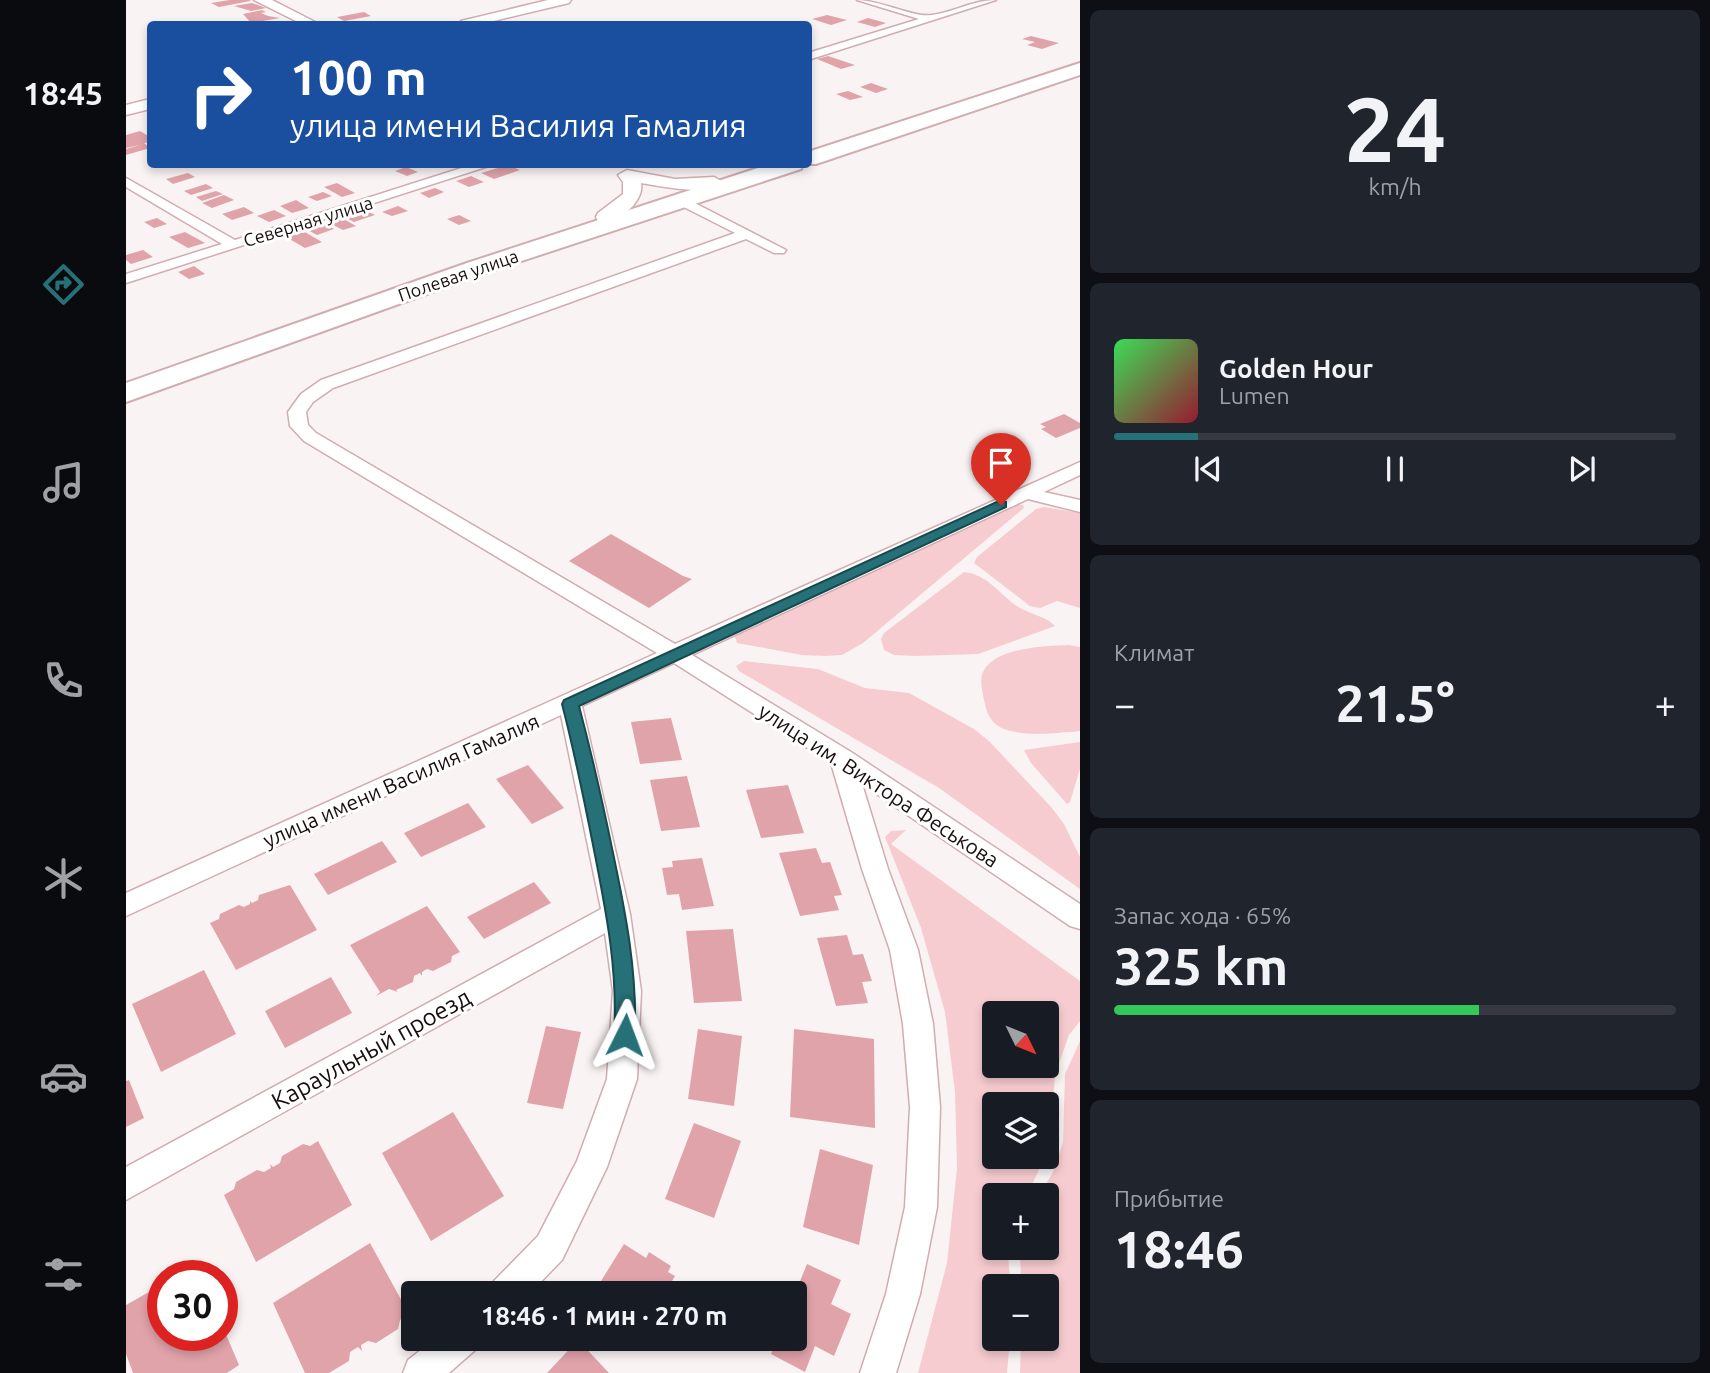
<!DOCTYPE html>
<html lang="ru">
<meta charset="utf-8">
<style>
body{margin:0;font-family:Ubuntu,sans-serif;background:#20242c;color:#f1f3f6;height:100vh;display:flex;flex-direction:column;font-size:26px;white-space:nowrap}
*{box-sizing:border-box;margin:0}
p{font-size:23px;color:#9ea1a6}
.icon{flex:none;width:38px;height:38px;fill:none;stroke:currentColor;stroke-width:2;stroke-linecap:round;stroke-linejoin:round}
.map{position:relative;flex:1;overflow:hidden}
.details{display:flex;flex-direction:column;gap:10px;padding:10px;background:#0d0f14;width:630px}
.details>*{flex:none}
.top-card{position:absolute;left:21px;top:21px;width:665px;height:147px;border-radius:7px;box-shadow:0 4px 10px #0003;background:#1a4fa0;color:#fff;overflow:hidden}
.needle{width:46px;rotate:133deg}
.tools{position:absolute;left:856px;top:1001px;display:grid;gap:14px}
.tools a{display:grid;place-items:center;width:77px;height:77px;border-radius:7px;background:#171b24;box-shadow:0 4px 10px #0003;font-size:35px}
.speed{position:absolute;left:21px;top:1260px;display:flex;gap:14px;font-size:35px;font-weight:700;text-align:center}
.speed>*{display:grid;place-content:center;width:91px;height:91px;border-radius:50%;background:#171b24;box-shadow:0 4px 10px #0003;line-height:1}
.speed .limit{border:10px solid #d22;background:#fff;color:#111}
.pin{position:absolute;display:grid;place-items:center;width:60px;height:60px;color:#fff;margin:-72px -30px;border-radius:50% 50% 50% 0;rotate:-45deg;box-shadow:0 0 7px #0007}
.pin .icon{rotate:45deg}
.me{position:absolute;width:77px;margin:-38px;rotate:3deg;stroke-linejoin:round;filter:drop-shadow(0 0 5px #0008)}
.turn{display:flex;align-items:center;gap:24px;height:147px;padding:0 28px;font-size:32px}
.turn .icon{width:91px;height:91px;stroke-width:2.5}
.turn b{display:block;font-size:49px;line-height:60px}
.big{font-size:52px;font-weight:700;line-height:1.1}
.details .widget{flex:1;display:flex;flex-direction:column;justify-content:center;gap:10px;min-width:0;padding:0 24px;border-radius:10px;background:#20242c}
.details .dial{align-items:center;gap:0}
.dial b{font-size:91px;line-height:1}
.song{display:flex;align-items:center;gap:21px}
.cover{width:84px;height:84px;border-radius:10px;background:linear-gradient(135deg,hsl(130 70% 55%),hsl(350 70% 35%))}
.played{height:7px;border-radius:4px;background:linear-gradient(90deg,#267077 15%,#363941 15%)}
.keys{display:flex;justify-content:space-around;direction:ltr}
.heat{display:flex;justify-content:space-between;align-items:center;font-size:38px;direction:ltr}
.charge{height:10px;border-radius:5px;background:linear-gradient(90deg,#34c759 65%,#363941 0)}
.trip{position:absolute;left:275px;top:1281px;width:406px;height:70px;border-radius:7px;background:#171b24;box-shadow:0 4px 10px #0003;font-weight:700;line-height:70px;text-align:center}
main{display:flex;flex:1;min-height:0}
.dock{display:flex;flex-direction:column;width:126px;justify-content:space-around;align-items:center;background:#090b0e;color:#9ea1a6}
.dock .icon{width:49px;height:49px}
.dock .current{color:#267077}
.dock b{font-size:32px;color:#f1f3f6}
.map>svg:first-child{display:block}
.green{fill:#f7ccd0;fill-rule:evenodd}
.building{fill:#e1a3aa}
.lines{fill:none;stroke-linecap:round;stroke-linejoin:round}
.street-casing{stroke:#d0adb0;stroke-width:3}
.secondary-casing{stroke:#d0adb0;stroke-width:3}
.highway-casing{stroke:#d0adb0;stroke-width:4}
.street{fill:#fff;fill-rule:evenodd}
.secondary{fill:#fff;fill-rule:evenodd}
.highway{fill:#fff;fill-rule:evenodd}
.route{fill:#267077;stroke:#19494d;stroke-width:2}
.labels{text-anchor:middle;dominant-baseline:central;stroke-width:6;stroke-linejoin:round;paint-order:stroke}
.far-street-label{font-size:18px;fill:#190e0f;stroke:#fff}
.street-label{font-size:21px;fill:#190e0f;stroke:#fff}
.near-street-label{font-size:24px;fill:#190e0f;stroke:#fff}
</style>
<main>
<nav class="dock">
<b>18:45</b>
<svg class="icon current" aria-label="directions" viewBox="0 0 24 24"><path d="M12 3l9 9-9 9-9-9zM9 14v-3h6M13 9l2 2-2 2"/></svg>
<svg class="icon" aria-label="music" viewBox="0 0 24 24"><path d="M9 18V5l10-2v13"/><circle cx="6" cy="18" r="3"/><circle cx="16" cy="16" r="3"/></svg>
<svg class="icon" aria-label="phone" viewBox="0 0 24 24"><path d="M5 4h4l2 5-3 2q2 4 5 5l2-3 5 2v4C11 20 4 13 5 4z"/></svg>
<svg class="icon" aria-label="climate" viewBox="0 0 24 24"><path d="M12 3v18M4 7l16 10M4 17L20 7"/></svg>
<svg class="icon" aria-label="car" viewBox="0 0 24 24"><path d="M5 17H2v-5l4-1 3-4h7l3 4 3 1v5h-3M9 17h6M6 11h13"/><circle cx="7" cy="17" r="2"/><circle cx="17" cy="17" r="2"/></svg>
<svg class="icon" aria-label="filters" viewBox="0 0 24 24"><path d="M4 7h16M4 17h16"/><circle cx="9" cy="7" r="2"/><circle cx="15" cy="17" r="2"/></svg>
</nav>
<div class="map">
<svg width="954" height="1373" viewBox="0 0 954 1373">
<rect width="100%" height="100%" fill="#faf3f3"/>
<g class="green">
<path d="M888,504L897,505L898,508L737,643L716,655L699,656L676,655L611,643L609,637L612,631Z"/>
<path d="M918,507L954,513V608L931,601L914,608L904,606L848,563L851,557L910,509Z"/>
<path d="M838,572C864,575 874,596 894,608C906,615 920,616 929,626L852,654L789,656L768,655L758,650L755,639L758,633Z"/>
<path d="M943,645L954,647V731C932,733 899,737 878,729C867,725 861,715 859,704C857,694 853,682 857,672C869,647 920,646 943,645Z"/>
<path d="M618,661L692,669L739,688L783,693L848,729L864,742L926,808L938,824L954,857V889L813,788L613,671L610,666Z"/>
<path d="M954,742V769L944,802L941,804L905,763L898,750Z"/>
<path d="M780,830L765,844L954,981V1021L943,1035L929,1075L924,1140L921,1151L920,1104H868V1157H919L901,1195H868V1248H881L885,1286H868V1339H884L881,1373H792L821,1263L831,1168L829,1092L819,1012L795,928L759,837L765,831ZM920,1013V1066H868V1013Z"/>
<path d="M954,1041V1373H894L895,1339H920V1286H895L894,1248H920V1195H914L928,1170L937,1142L939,1074Z"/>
</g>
<g class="building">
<path d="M104,0H124V1L93,7L85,3Z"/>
<path d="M126,3L140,8L125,11L108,6Z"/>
<path d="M136,10L140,12L135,13L142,16L154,18L125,23L117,14Z"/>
<path d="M238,12L245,16L218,21L211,17Z"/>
<path d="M701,15L721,20L705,25L686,19Z"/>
<path d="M742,18L760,23L749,27L731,22Z"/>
<path d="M905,36L933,43L916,49L901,45L909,42L896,39Z"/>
<path d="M702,56L729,65L715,69L691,59Z"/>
<path d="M745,83L762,89L750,93L734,87Z"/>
<path d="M722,91L737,97L724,100L710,94Z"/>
<path d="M14,131L24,137V142L18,143L24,148L0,155V149L14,145L0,148V135Z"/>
<path d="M382,165L394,170L368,179L355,173Z"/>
<path d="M280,167L292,172L281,176L269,171Z"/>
<path d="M62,173L69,177L47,184L40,179Z"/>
<path d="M345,176L358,182L343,187L330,181Z"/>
<path d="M211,183L229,193L216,197L198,187Z"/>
<path d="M80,184L87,188L65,195L58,191Z"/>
<path d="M309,188L318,192L303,198L294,193Z"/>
<path d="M90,191L97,194L76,201L70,197Z"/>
<path d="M197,192L206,196L191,201L182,197Z"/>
<path d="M98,195L108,200L86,208L76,203Z"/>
<path d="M170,200L183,208L166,213L154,206Z"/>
<path d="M272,206L282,211L266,216L256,212Z"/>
<path d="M118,207L128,213L106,220L96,214Z"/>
<path d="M237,209L249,215L228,222L216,216Z"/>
<path d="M148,210L160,216L143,222L131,216Z"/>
<path d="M333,215L345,221L333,225L321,219Z"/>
<path d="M214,217L230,226L217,230L201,222Z"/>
<path d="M31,218L41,224L28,228L18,222Z"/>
<path d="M197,223L208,229L191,235L180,229Z"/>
<path d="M177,231L196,242L179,248L160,237Z"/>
<path d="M59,232L79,243L62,248L43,237Z"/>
<path d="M17,250L27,257L5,264L0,260V255Z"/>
<path d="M68,266L79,274L63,279L52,272Z"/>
<path d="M938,414L954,423V428L930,438L915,429L920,427L914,424Z"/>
<path d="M485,534L557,576L566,579L523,608L443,561Z"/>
<path d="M545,718L556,760L514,764L505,722Z"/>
<path d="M402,765L438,808L406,824L370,779Z"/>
<path d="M561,776L574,827L535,831L524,780Z"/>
<path d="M662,785L678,833L635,838L620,790Z"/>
<path d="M342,803L360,827L295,857L278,833Z"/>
<path d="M256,841L271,862L202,895L188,874Z"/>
<path d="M690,848L696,863L704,862L716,895L708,896L713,910L674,916L653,853Z"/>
<path d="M576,858L588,906L556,910L553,894L541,895L536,868L547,867L546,861Z"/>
<path d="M408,882L425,903L358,939L341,917Z"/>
<path d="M164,885L191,930L110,970L84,923L93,919L94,914L113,905L118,907L124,904V901L126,903L132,900L133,895Z"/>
<path d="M301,906L334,952L326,956L325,962L307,971L301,969L296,972V976L294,973L288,976L287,982L270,990L272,992L263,989L250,996L254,992L224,945Z"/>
<path d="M607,929L616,1001L568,1003L560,931Z"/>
<path d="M721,935L727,955L737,954L746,981L736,982L742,1003L710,1006L691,938Z"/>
<path d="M78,970L110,1034L35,1072L6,1004Z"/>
<path d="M205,977L226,1013L159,1048L139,1011Z"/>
<path d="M420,1026L455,1032L437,1109L401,1103Z"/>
<path d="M572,1029L616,1036L608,1106L562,1099Z"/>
<path d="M668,1029L748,1039L749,1128L664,1117Z"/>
<path d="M3,1080L18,1118L0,1127V1081Z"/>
<path d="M327,1112L378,1196L305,1241L256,1153Z"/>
<path d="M568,1123L615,1141L588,1218L539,1199Z"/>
<path d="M192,1141L226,1205L130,1262L98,1195L108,1189L110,1182L131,1170L138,1172L145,1168L144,1164L147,1167L154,1163L156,1156L177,1144L184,1146Z"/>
<path d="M694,1149L747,1165L733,1245L677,1227Z"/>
<path d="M244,1243L283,1314L274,1320L272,1329L250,1343L242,1341L235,1345L236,1351L232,1347L224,1352L223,1361L203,1373H179L147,1303Z"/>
<path d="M498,1244L520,1258L523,1252L545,1266L542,1272L549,1276L539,1293H494L475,1281Z"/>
<path d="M71,1264L76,1276H51Z"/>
<path d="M681,1264L715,1280L705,1304L725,1314L708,1356L689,1346L679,1372L645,1354L651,1339H668V1296Z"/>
<path d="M37,1284V1335H96V1325L113,1365L101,1373H7L0,1354V1305Z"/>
<path d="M452,1340L483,1373H421Z"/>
</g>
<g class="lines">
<defs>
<g id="street">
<path d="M731,0C754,0 788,18 806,15C828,12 847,0 870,0L682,60V53L793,19Z"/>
<path d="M348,164H369L0,283V274L96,244L0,187V178L109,240Z"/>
<path d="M557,197L660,250L658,253H648L620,239L207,388L187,402L180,412L182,425L190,433L549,644L954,462V475L918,492L954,500V512L902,499L566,655L725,752L954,904V929L944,926L736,784L762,869L792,950L807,1024L814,1107L811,1207L794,1294L770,1373H734L760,1294L779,1207L784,1107L777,1024L764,950L736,869L705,763L548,663L456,706L504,914L515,991L511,1079L481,1167L436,1260L404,1293H363L368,1281L412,1236L451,1161L481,1079L487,991L479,933L0,1200V1167L475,909L435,715L0,916V893L531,653L178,441L164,426L162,412L175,394L195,380L609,233L552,204L550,201Z"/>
<path d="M309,1339H354L348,1351L323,1373H277L282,1360Z"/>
</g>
<g id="secondary">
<path d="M128,0H146L193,24H176Z"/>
<path d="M422,0H445L443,3L355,24H333L335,21Z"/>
<path d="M24,99V109L0,115V105Z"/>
<path d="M501,170L549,179L588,177L597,182C584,197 533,186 515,183C519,202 490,226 472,221L470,217L472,213L497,194V182L492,175Z"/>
</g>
<g id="highway">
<path d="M954,63V75L690,164H678H682V152Z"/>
<path d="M644,164H677L675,169L359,273L0,402V383L341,263Z"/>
</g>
</defs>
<use href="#street" class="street-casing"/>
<use href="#secondary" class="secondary-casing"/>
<use href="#highway" class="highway-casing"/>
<use href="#street" class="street"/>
<use href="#secondary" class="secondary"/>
<use href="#highway" class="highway"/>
</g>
<path class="route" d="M875,500L880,502V507L453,706C466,755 477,804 487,853C500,915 511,971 509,1035L506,1041L499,1044L491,1041L488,1035C492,973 481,916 469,855C459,804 449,754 436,704L438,700Z"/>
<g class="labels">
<g class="far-street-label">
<text transform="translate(182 221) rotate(-17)">Северная улица</text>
<text transform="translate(332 275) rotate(-19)">Полевая улица</text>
</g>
<g class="street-label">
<text transform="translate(275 780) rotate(-24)">улица имени Василия Гамалия</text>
<text transform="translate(753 785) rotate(33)">улица им. Виктора Феськова</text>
</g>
<g class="near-street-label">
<text transform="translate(245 1049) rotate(-29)">Караульный проезд</text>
</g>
</g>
</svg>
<div class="tools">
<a><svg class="needle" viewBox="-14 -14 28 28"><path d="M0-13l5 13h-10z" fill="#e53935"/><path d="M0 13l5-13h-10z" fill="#9ea1a6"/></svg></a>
<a><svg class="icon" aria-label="layers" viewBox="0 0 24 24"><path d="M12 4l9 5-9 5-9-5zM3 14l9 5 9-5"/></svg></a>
<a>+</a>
<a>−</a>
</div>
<div class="speed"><div class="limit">30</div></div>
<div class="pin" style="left:875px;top:505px;background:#d93025"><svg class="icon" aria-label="arrive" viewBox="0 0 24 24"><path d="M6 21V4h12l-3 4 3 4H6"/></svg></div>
<svg class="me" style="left:499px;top:1035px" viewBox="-20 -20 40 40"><path d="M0-17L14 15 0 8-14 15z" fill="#267077" stroke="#fff" stroke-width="4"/></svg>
<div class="trip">18:46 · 1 мин · 270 m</div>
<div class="top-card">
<div class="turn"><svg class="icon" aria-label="right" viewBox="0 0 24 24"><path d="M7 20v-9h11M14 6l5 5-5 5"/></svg><div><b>100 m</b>улица имени Василия Гамалия</div></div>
</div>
</div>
<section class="details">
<div class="widget dial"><b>24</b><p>km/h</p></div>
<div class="widget">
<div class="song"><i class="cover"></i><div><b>Golden Hour</b><p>Lumen</p></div></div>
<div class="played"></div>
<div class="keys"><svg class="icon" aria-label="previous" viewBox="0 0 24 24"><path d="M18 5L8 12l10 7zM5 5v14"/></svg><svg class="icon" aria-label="pause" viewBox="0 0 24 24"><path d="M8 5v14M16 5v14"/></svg><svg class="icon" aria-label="next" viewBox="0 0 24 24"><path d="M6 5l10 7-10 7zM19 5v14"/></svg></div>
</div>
<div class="widget"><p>Климат</p>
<div class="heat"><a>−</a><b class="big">21.5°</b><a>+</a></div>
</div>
<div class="widget"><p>Запас хода · 65%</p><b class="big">325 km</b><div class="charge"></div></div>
<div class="widget"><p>Прибытие</p><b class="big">18:46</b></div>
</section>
</main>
